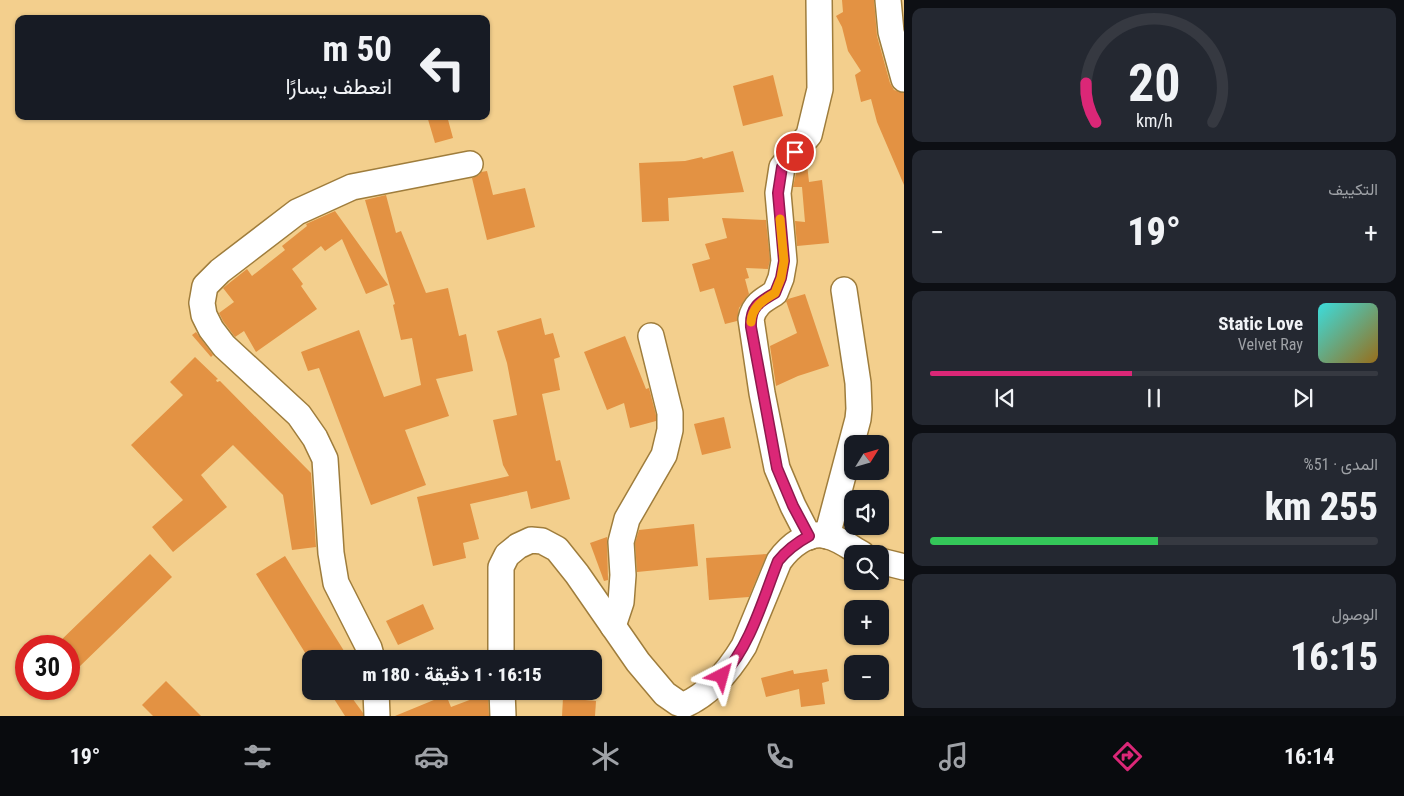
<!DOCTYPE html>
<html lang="ar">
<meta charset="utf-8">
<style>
body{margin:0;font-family:"Roboto Condensed",Vazirmatn,sans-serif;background:#242831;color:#f1f3f6;direction:rtl;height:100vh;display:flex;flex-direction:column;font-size:19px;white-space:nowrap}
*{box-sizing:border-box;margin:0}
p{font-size:16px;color:#9ea1a6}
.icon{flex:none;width:28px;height:28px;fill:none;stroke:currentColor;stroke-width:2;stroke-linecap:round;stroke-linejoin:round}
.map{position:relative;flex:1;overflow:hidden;direction:ltr}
.panel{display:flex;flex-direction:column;gap:8px;padding:8px;background:#0d0f14;width:500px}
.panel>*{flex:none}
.top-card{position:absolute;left:15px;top:15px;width:475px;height:105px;border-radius:10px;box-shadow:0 1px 4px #0004;direction:rtl;background:#171b24;color:#f1f3f6;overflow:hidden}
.needle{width:32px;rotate:53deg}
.buttons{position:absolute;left:844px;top:435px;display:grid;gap:10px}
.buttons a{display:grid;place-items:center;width:45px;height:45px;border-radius:10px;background:#171b24;box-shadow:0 1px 4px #0004;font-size:25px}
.speed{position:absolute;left:15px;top:635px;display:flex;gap:10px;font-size:25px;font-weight:700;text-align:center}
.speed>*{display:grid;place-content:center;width:65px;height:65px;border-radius:50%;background:#171b24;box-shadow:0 1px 4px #0004;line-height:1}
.speed .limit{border:8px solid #d22;background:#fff;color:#111}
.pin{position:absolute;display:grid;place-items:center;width:42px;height:42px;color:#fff;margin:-21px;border:2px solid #fff;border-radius:50%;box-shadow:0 1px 5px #0007}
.me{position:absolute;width:55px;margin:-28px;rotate:39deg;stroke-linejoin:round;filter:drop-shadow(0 0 4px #0008)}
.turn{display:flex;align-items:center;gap:18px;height:105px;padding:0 15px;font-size:22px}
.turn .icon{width:65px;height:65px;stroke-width:2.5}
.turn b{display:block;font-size:35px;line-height:42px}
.big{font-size:38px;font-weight:800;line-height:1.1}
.panel .widget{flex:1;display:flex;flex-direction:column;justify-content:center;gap:8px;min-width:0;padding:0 18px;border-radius:10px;background:#242831}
.panel .dial{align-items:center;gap:0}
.dial svg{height:130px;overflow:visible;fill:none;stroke:#363941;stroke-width:7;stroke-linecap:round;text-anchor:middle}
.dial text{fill:#f1f3f6;stroke:none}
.song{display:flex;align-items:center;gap:15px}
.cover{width:60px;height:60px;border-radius:8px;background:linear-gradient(135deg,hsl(180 70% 55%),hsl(40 70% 35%))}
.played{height:5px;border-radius:2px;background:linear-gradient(90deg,#db2777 45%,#363941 45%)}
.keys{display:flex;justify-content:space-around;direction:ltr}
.heat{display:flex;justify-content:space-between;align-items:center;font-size:28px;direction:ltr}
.charge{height:8px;border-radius:4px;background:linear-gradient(90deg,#34c759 51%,#363941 0)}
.trip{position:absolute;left:302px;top:650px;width:300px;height:50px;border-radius:10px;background:#171b24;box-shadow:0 1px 4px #0004;font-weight:800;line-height:50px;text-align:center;direction:rtl}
.menu{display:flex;height:80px;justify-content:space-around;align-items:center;background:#090b0e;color:#9ea1a6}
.menu .icon{width:35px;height:35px}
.menu .active{color:#db2777}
.menu b{font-size:22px;color:#f1f3f6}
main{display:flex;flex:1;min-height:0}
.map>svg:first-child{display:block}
.building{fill:#e39243}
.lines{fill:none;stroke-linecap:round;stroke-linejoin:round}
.minor-casing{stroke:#9f7d3c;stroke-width:28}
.minor{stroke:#fff;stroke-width:25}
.route-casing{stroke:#8e194d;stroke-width:12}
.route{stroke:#db2777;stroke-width:9}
.slow{stroke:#f59e0b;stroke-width:9}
</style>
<main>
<section class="panel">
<div class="widget dial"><svg viewBox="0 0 100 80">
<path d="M14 69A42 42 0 1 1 86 69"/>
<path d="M14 69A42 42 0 0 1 8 45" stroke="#db2777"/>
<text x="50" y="56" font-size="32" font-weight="700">20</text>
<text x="50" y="72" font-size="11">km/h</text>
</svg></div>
<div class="widget"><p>التكييف</p>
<div class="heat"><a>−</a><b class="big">19°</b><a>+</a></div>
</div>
<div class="widget">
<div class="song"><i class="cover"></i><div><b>Static Love</b><p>Velvet Ray</p></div></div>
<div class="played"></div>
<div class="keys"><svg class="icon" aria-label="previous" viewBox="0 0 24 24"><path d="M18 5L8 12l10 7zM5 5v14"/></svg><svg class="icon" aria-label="pause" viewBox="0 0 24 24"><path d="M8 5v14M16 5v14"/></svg><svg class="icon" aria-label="next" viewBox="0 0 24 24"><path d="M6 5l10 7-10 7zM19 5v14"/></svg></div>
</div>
<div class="widget"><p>المدى · 51%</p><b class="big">255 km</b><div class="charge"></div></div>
<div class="widget"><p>الوصول</p><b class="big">16:15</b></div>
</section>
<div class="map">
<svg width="904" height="716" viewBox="0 0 904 716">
<rect width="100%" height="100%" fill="#f3cf8d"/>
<g class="building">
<path d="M842,0H874L877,36L890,83L894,90L904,93V185L877,122L871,99L861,102L855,75L861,71L848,51L842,27L836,16L843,12Z"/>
<path d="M773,75L783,116L743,126L733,86Z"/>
<path d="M427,116H447L453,138L435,143Z"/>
<path d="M733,151L744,192L668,198L669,221L642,222L639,163L685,161L702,157L703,159Z"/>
<path d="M803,164H807L809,182L822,180L829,243L797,246L795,221L805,222L802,187H793L796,173Z"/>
<path d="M487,171L493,195L525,188L535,227L487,240L472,178L479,175L481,172Z"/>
<path d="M386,195L396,233L401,231L426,293L448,288L459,336L466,334L473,371L436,379L449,416L405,430L426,485L371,505L319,368L308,371L301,352L359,330L384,397L421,385L412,338L401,340L393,305L395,304L365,200Z"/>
<path d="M335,211L388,285L366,294L342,239L325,251L321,246L292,269L303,284L301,286L317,309L256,352L244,331L235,337L223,321L219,313L234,302L223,288L247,269L252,276L285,250L282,246L307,226L306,224Z"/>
<path d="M722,218L766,220L770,260L768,269L746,268L749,278L745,279L749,294L739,308L737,321L725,324L714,288L700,292L692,264L710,259L705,244L727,238Z"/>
<path d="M805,294L829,366L798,376L776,386L770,346L797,333L786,301L788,299Z"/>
<path d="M541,318L545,335L553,333L560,357L554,359L560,390L542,394L556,461L560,460L570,499L531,509L527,491L470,504L479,539L463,543L466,558L433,566L417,497L509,476L503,465L493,420L517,415L507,363L497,331Z"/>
<path d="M196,332L213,355L211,357L192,335Z"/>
<path d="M625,336L646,389L649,388L656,415V421L630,428L624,403L607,410L584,352Z"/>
<path d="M195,357L218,379L216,380L217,382L220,381L311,473L316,547L292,550L283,495L233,445L201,475L227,507L173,552L152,527L183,500L131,445L183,395L170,382Z"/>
<path d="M724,417L731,448L702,455L694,424Z"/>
<path d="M694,524L698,566L637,572L635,543L639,530Z"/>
<path d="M607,537L608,580L604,581L590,543Z"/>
<path d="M150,554L172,577L78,668L69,659V646H55Z"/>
<path d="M767,554L749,597L709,600L706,558Z"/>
<path d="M285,556L349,659H309L256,574Z"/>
<path d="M423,604L434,629L398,645L386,621Z"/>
<path d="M827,669L829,681L822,683L825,704L801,707L799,689L766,697L761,678L793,670L794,674Z"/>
<path d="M166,681L201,716H153L142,705Z"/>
<path d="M329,691H347L363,713V716H345Z"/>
<path d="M488,693L489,716H395L446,695L451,707Z"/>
<path d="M563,698L596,701L595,716H562Z"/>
</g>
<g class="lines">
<defs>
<g id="minor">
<path d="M888,0L891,32L904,79"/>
<path d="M827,536L858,419L859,409L858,383L844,290"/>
<path d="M809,537L793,506L777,468L762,393L751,319C754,305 763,300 775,293L781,278L784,261L778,193L782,167L809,135L820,89L819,0"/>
<path d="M880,561L904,567"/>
<path d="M613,626L621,602L623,575L621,542L627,519L664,455L670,430V413L651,336"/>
<path d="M372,659L369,648L336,583L331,553L325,459L315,438L299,415L224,346L211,329L204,315L202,303L205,286L220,271L297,212L352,187L470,164"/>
<path d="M501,659V567L507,555L518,546L531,540L542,541L557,549L577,574L638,662L665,694L678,703L684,705C710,694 730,669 744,646L779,561C789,547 808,530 828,536C840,539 851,548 862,554"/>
<path d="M376,691L377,716"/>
<path d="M502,691L503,716"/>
</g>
</defs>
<use href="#minor" class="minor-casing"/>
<use href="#minor" class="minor"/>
</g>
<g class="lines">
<defs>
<path id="route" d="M722,676C750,647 763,599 778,561C787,550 796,543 809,536L793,506L777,468L751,327C750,307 759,302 775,293L781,278L784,261L778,193L782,167L795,152"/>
</defs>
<use href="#route" class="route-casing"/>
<use href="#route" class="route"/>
<path class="slow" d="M751,322C752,307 763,300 775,293L781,278L784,261L780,219"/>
</g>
</svg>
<div class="buttons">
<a><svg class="needle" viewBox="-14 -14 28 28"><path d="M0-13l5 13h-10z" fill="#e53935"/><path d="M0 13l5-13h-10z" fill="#9ea1a6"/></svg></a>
<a><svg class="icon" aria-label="sound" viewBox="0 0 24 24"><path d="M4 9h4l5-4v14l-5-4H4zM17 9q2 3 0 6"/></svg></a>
<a><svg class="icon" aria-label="search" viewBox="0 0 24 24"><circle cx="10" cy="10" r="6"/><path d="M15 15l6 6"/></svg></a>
<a>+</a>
<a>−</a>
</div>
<div class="speed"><div class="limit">30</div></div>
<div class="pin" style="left:795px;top:152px;background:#d93025"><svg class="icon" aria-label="arrive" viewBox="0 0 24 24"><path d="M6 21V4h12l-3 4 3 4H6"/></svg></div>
<svg class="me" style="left:722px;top:676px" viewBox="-20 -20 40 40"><path d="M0-17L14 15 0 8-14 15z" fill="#db2777" stroke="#fff" stroke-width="4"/></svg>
<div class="trip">16:15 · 1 دقيقة · 180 m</div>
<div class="top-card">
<div class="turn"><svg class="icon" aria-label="left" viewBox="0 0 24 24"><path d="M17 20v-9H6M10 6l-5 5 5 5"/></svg><div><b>50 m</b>انعطف يسارًا</div></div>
</div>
</div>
</main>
<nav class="menu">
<b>16:14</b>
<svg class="icon active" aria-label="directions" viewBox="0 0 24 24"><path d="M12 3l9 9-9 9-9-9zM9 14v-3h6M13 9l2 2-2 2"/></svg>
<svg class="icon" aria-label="music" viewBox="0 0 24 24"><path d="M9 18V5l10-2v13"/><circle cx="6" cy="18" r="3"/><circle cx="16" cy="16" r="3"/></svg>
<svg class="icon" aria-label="phone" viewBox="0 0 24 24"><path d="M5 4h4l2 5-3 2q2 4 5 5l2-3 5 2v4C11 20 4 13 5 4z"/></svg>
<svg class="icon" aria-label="climate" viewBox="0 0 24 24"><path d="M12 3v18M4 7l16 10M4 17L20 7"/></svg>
<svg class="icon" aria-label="car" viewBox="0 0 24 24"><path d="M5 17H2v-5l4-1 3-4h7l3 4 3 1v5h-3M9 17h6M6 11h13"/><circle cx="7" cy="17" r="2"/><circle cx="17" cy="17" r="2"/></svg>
<svg class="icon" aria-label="filters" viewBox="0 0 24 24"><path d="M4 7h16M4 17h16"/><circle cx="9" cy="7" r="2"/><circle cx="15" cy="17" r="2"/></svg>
<b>19°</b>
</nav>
